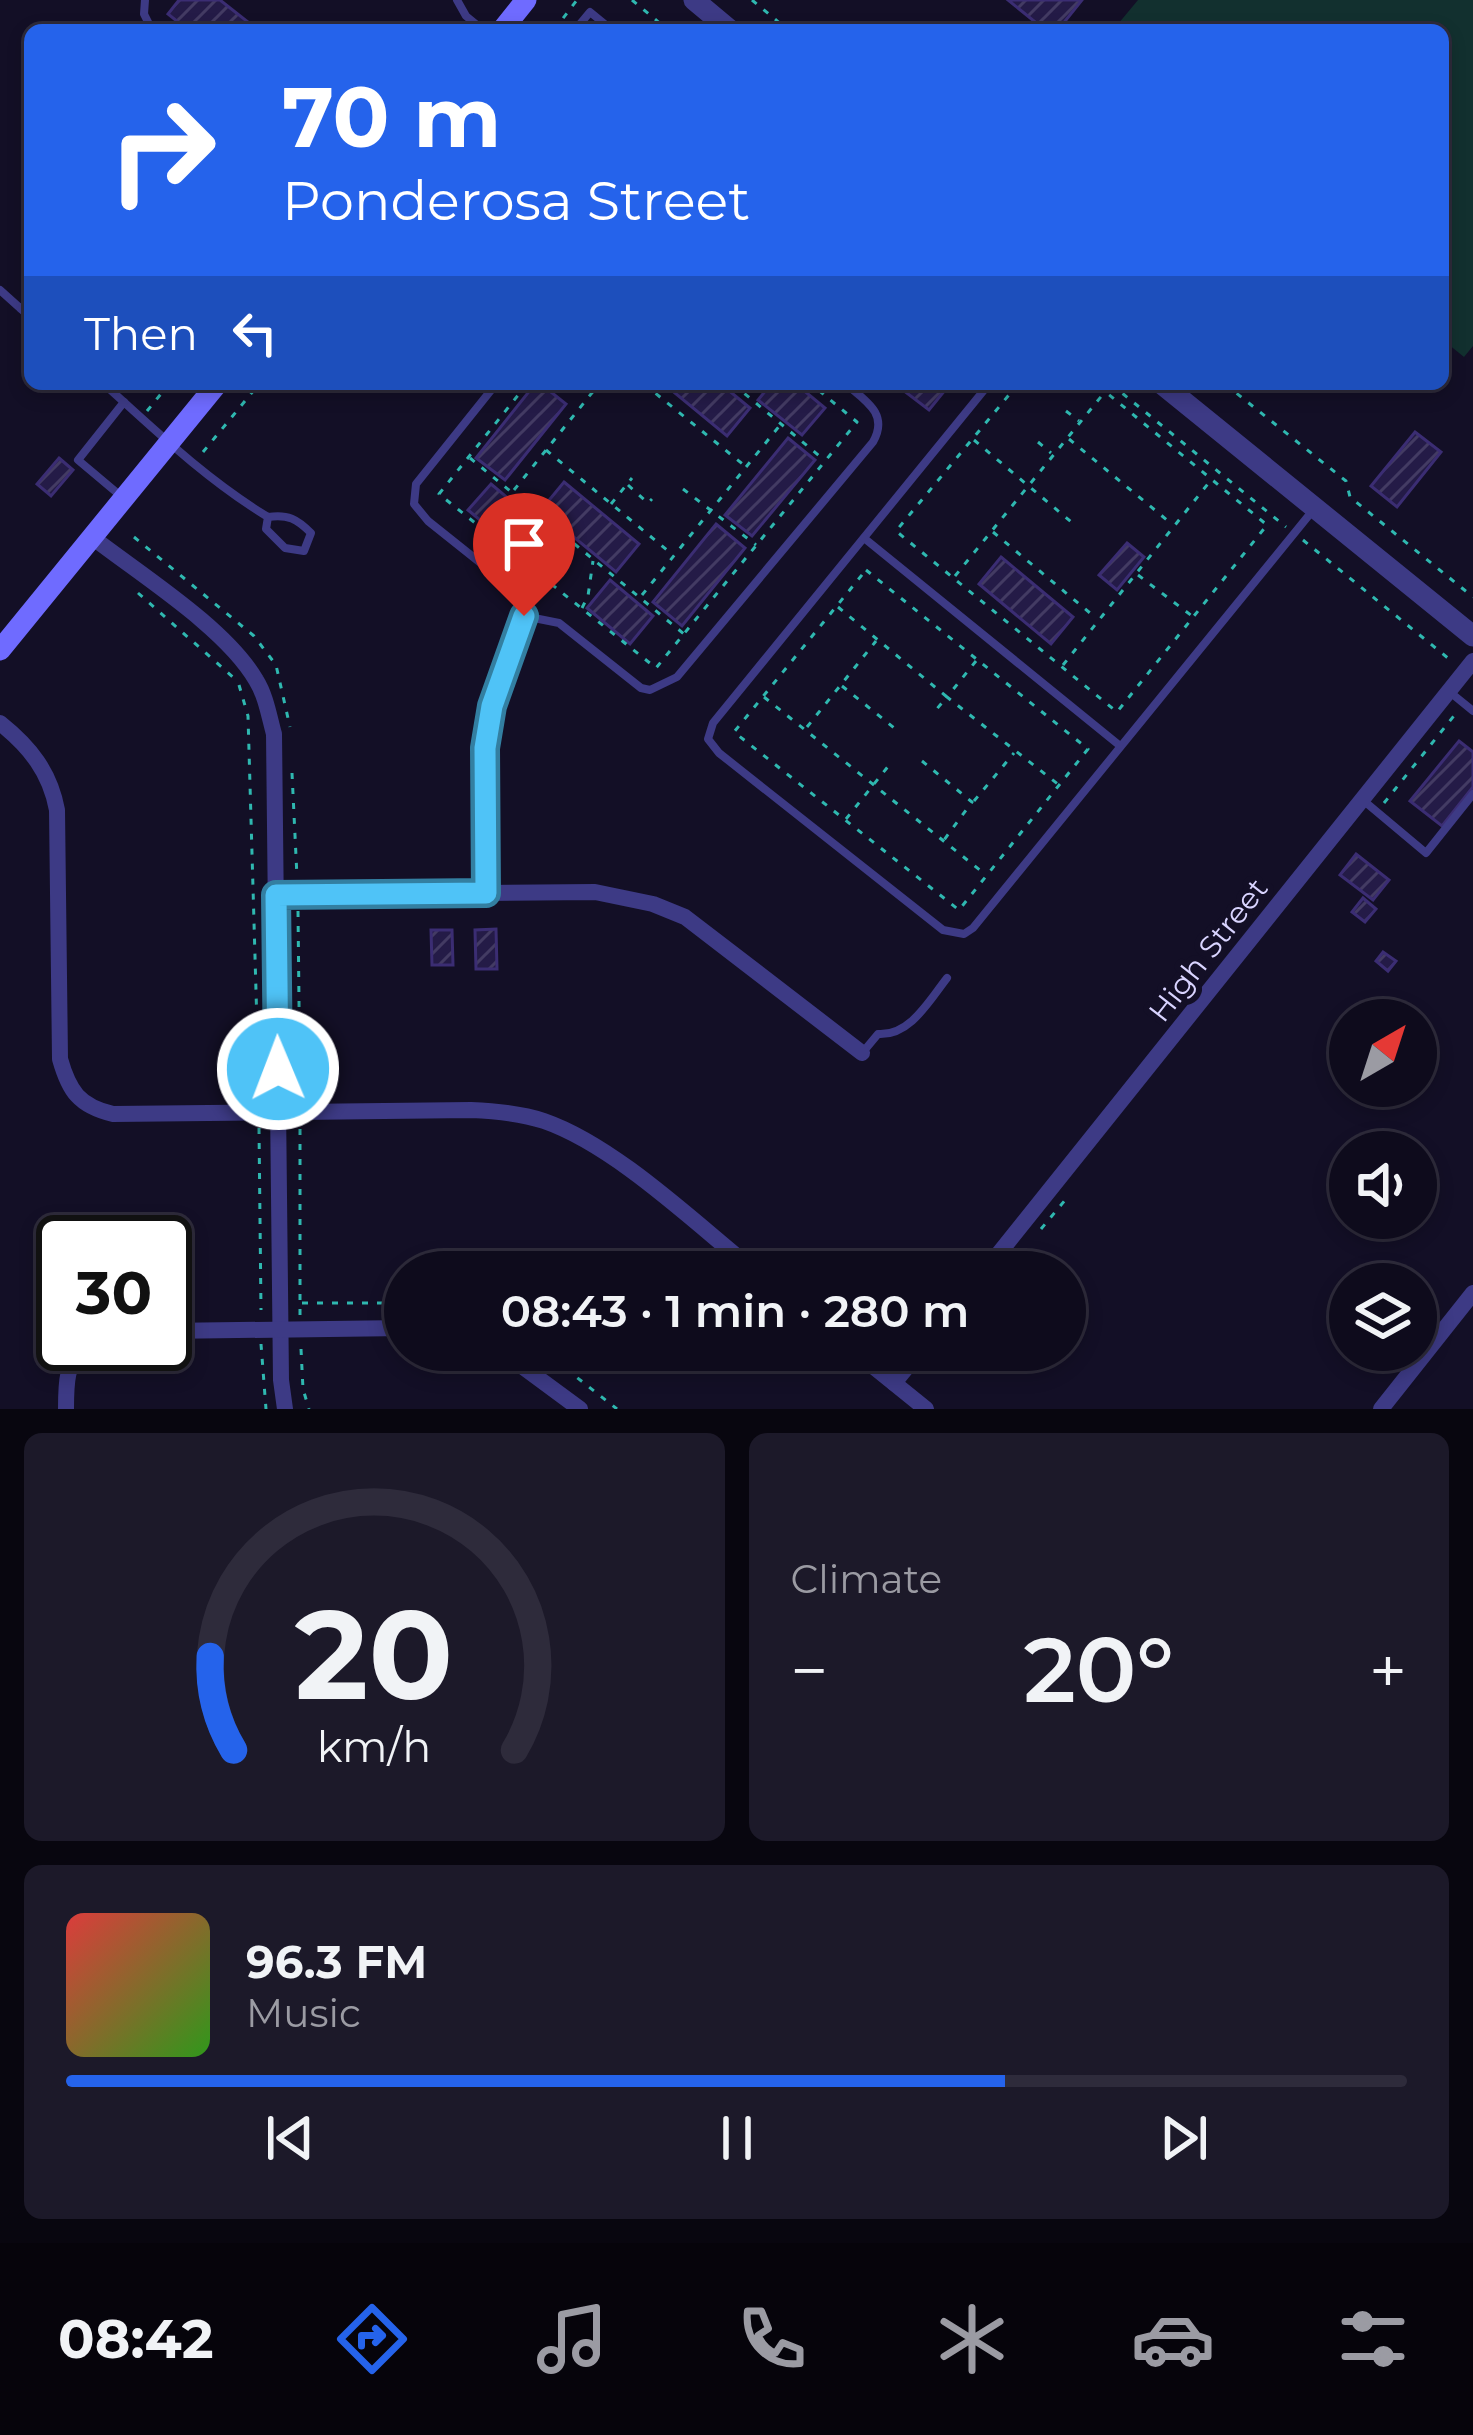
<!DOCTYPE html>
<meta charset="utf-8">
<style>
body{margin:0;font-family:Montserrat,sans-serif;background:#1c1929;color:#f1f3f6;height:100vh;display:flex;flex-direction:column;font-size:45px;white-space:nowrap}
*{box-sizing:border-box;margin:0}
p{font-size:39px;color:#9b9ba3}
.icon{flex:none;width:66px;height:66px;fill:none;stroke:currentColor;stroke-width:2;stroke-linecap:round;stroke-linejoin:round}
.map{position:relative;height:1409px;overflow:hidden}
.panel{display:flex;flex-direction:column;gap:24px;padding:24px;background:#08060f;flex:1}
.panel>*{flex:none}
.guide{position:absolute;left:24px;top:24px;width:1425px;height:366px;border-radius:18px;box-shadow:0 6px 18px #0003,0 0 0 3px #2e2b3b;background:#2563eb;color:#fff;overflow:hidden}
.needle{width:78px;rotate:39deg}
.buttons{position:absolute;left:1329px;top:999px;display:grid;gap:24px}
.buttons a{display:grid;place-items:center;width:108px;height:108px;border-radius:50%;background:#0e0b1c;box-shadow:0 6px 18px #0003,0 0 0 3px #2e2b3b;font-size:60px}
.speed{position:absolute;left:36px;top:1215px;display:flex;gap:24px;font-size:60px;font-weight:700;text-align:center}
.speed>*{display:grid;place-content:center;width:156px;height:156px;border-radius:50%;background:#0e0b1c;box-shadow:0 6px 18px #0003,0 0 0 3px #2e2b3b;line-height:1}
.speed .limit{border:6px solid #111;border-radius:18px;background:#fff;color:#111}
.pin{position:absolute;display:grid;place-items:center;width:102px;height:102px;color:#fff;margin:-123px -51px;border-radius:50% 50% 50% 0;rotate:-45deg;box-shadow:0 0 12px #0007}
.pin .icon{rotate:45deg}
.me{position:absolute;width:132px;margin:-66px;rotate:359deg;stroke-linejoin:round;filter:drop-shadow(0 0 9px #0008)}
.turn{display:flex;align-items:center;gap:42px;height:252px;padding:0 60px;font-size:54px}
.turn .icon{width:156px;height:156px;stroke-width:2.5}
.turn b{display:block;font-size:84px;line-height:102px}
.then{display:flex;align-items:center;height:114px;padding:0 60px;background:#0003;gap:24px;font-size:45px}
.big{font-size:90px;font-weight:600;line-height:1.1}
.panel .widget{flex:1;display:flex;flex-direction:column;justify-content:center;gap:18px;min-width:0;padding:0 42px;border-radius:18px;background:#1c1929}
.panel .dial{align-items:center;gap:0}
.dial svg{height:312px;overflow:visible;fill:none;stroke:#2e2b3b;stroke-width:7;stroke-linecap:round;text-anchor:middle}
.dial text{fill:#f1f3f6;stroke:none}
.song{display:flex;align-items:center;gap:36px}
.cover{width:144px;height:144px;border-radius:18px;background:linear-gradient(135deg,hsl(0 70% 55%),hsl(110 70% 35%))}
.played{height:12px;border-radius:6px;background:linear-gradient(90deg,#2563eb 70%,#2e2b3b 70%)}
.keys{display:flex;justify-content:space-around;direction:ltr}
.heat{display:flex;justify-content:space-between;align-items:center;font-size:66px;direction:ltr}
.panel .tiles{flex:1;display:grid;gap:24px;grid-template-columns:1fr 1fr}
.widget:last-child{grid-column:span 2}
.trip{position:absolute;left:384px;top:1251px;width:702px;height:120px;border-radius:60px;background:#0e0b1c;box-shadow:0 6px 18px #0003,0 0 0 3px #2e2b3b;font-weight:600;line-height:120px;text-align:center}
.dock{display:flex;height:192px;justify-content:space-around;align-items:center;background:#06040b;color:#9b9ba3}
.dock .icon{width:84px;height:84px}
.dock .current{color:#2563eb}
.dock b{font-size:54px;color:#f1f3f6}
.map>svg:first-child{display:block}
.green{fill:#12302f}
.building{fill:url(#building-hatch);stroke:#3b2d73;stroke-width:3}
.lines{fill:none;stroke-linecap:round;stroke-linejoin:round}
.path{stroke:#2fb8b0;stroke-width:3;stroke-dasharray:6 9;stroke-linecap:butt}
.service{stroke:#3d3a85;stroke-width:8}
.minor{stroke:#3d3a85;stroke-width:16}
.tertiary{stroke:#3d3a85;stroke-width:21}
.secondary{stroke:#6f6bff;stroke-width:21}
.route-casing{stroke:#337fa1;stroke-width:30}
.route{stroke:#4fc3f7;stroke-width:21}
.labels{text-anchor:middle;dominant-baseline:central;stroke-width:12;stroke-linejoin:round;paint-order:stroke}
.street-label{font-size:30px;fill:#d9d4ff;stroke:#130f26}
</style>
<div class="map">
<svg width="1473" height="1409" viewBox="0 0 1473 1409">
<defs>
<pattern id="building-hatch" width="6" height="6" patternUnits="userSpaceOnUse" patternTransform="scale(3)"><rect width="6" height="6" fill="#241b47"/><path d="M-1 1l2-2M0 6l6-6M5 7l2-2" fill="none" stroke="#433b63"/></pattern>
</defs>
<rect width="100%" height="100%" fill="#130f26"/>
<path class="green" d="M1138,0H1473V346L1464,357L1443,340V30H1113Z"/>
<g class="building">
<path d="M179,0H220L258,30H188L168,14Z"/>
<path d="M1008,0H1082L1058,30H1045Z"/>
<path d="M535,384H541L566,404L505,480L476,458Z"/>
<path d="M664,384H721L750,408L727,436Z"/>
<path d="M771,384H796L825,408L802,435L758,400Z"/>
<path d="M895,384H950L929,410Z"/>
<path d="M1415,432L1441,452L1397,507L1371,486Z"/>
<path d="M788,438L815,460L752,536L725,515Z"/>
<path d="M59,458L73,470L51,496L37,484Z"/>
<path d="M564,482L639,544L616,572L541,510Z"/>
<path d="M491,484L533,519L511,546L468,510Z"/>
<path d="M716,524L745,548L682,626L653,602Z"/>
<path d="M1127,543L1144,557L1117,590L1099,575Z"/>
<path d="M1001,557L1073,617L1051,644L979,584Z"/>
<path d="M610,580L653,616L630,644L587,608Z"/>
<path d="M1459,741L1473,752V787L1442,826L1410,801Z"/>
<path d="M1356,854L1389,880L1373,900L1340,875Z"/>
<path d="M1363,898L1376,909L1365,922L1352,912Z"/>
<path d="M496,929L497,969H476L475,930Z"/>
<path d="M431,930H452L453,965H432Z"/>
<path d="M1383,952L1396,961L1388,971L1376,961Z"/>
</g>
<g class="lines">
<g class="path">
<path d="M632,0L668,30"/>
<path d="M752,0L788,30"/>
<path d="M554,30L577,0"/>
<path d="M527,384L439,494L656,668L857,422L811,384"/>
<path d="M644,384L745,466"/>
<path d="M733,384L823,459"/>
<path d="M1018,384L896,531L1117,712L1267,525L1096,384"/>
<path d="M1111,384L1286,527"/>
<path d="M1225,384L1346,481L1350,497L1473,597"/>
<path d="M147,411L169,384"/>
<path d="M1066,411L1079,421"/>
<path d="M1069,439L1173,525"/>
<path d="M974,440L1076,526"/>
<path d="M1038,442L1051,453"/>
<path d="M546,450L673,555"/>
<path d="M203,452L259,384"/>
<path d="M470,458L684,634"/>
<path d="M628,485L648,503L652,499"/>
<path d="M683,489L756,545"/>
<path d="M514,490L599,384"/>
<path d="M611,504L632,478"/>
<path d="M993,532L1096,618"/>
<path d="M134,537L254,636L276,665L290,727"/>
<path d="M1303,540L1454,663"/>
<path d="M520,555L558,531"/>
<path d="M866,570L1088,749L959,910L734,732Z"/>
<path d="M1138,575L1192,616"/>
<path d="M955,576L1104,393"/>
<path d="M547,580L576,546"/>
<path d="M138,593L234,678"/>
<path d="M642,595L781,424"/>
<path d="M838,607L947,697L935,711"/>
<path d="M582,608L588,596L593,561"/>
<path d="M976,661L947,697L1059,785"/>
<path d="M1063,665L1211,480"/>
<path d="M239,685L248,716L259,1094"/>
<path d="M842,686L898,731"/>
<path d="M764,697L986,875"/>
<path d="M807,727L876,641"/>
<path d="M922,761L972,802L944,840"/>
<path d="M292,773L297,877"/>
<path d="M974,801L1014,753"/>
<path d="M1384,803L1457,712"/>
<path d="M846,819L890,764"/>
<path d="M298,911L300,1093"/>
<path d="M259,1128L261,1310"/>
<path d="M1041,1229L1066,1199"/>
<path d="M302,1303H405"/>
<path d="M300,1315V1127"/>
<path d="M261,1344L266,1409"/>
<path d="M301,1349L303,1389L309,1409"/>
<path d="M542,1350L617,1409"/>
</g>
<g class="service">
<path d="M145,0L144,14L152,30"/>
<path d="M457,0L466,16L483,30"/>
<path d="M575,30L590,12L612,30"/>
<path d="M0,290L30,317"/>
<path d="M21,309L30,298"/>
<path d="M104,384C157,432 207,480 268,517C288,514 297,519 311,533L304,551L285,548L266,529L268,517"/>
<path d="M496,384L416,484L414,504L428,521L507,584L524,616L559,623L641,688L650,690L677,677L873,442C889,414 866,401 846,384"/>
<path d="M989,384L713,723L708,739L719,753L943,930L964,934L973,928L1314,509"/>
<path d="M122,497L78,460L124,402"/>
<path d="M864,538L1119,745"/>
<path d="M1451,693L1473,711"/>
<path d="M1364,801L1426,853L1473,794"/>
<path d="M863,1052L878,1034C910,1036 929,1001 947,978"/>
</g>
<g class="minor">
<path d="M92,537C141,575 226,628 256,680C266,696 269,716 274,734L281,1380L285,1409"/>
<path d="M0,723C30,747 50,772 57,810L60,1059C69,1091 79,1106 113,1114L471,1110C496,1111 520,1113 544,1121C616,1146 696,1224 756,1272"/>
<path d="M486,894L485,748L492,706L524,616"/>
<path d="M276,895L595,892L653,904L685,917L862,1053"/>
<path d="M984,1272L1473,661"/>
<path d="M165,1331L405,1328"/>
<path d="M500,1350L580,1409"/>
<path d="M853,1350L926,1409"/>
<path d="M894,1383L921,1350"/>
<path d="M66,1409C66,1382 66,1364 85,1344"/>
<path d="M1381,1409L1473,1293"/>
</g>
<g class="tertiary">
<path d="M694,0L730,30"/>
<path d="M1162,384L1473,636"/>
</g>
<g class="secondary">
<path d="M502,30L526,0"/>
<path d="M0,650L217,384"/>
</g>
</g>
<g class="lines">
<defs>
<path id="route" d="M278,1069L276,895L486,893L485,748L492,706L524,616"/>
</defs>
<use href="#route" class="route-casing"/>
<use href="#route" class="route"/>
</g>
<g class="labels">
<g class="street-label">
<text transform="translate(1208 950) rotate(-52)">High Street</text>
</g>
</g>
</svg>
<div class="buttons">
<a><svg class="needle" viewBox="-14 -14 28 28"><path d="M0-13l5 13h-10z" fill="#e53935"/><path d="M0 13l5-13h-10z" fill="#9b9ba3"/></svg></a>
<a><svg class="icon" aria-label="sound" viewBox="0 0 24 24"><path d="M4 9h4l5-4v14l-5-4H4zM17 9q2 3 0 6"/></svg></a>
<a><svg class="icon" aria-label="layers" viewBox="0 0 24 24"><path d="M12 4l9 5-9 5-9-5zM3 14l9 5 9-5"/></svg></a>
</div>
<div class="speed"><div class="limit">30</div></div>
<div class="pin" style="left:524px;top:616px;background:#d93025"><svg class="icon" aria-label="arrive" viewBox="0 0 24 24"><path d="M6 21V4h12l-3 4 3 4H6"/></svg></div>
<svg class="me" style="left:278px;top:1069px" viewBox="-20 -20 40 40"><circle r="17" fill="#4fc3f7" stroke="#fff" stroke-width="3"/><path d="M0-11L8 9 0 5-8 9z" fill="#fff"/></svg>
<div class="trip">08:43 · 1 min · 280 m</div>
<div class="guide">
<div class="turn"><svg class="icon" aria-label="right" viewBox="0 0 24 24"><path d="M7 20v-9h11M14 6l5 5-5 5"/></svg><div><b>70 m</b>Ponderosa Street</div></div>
<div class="then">Then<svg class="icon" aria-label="left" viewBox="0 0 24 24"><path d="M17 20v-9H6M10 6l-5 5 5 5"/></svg></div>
</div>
</div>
<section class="panel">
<div class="tiles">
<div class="widget dial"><svg viewBox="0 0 100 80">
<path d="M14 69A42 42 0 1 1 86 69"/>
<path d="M14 69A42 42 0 0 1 8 45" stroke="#2563eb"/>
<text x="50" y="56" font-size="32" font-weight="700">20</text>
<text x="50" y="72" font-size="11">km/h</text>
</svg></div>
<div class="widget"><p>Climate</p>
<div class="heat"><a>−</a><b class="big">20°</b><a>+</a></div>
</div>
<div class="widget">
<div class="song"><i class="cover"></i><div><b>96.3 FM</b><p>Music</p></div></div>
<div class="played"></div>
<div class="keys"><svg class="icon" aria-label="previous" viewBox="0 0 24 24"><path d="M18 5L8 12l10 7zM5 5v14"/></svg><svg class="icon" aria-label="pause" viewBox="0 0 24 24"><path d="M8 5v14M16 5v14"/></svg><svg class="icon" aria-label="next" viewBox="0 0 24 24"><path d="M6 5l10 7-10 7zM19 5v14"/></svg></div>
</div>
</div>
</section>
<nav class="dock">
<b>08:42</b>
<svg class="icon current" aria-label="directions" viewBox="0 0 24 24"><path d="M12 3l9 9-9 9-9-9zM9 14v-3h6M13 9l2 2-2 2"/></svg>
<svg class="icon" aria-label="music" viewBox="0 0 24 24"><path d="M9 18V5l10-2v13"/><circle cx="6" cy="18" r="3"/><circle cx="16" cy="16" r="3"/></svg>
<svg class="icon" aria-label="phone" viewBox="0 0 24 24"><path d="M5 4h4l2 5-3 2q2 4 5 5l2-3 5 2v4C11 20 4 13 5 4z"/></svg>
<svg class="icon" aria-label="climate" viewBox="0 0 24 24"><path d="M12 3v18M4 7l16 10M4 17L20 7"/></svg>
<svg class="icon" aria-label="car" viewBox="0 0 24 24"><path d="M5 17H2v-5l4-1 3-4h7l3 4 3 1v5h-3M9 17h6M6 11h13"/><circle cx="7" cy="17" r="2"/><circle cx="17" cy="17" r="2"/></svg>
<svg class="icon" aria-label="filters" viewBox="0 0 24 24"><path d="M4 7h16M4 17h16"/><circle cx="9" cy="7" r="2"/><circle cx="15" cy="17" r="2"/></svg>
</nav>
